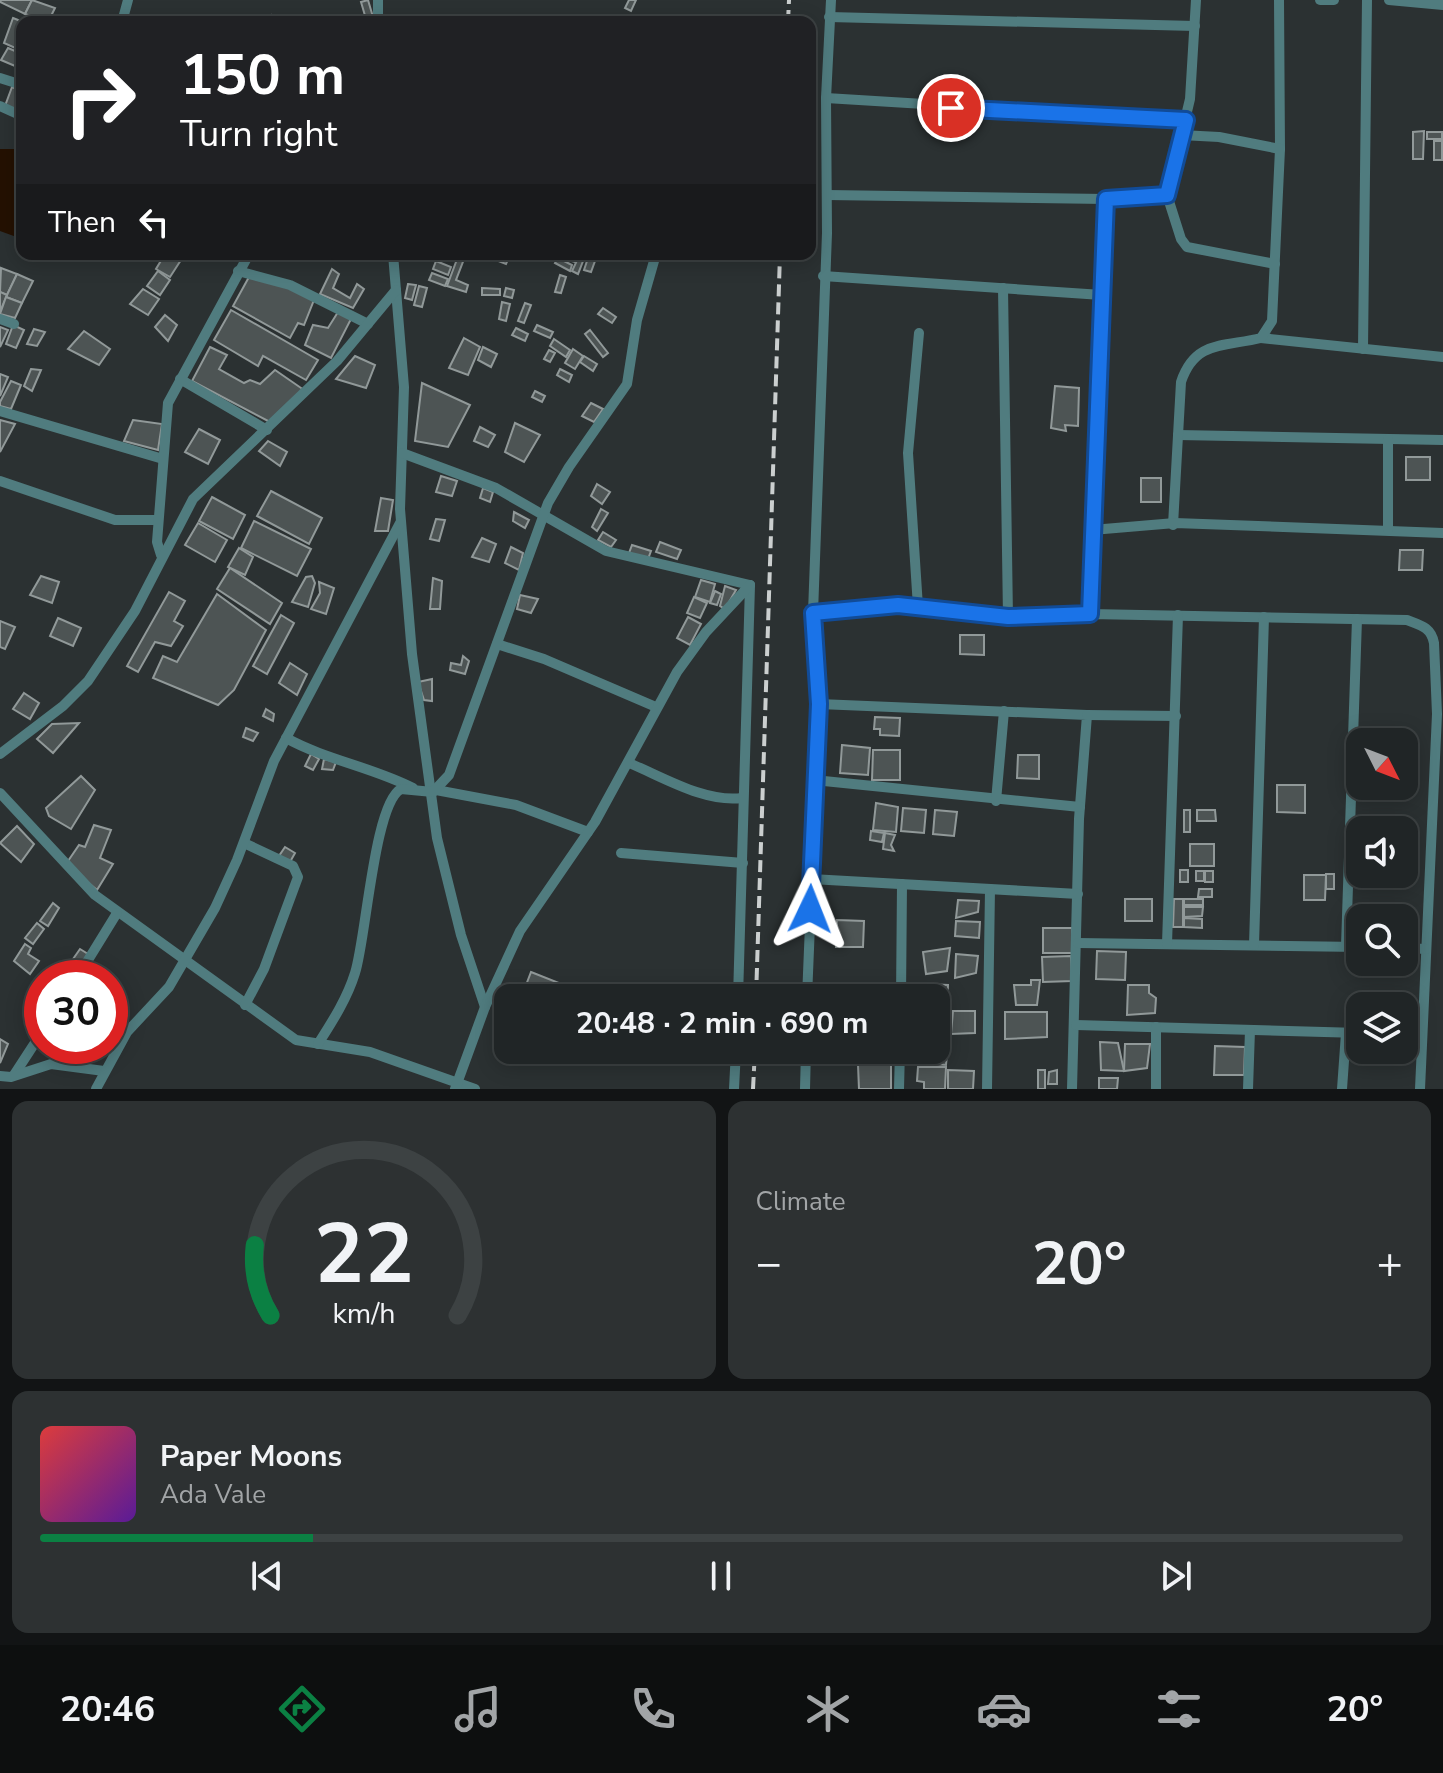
<!DOCTYPE html>
<meta charset="utf-8">
<style>
body{margin:0;font-family:"Nunito Sans",sans-serif;background:#2d3132;color:#f1f3f6;height:100vh;display:flex;flex-direction:column;font-size:30px;white-space:nowrap}
*{box-sizing:border-box;margin:0}
p{font-size:26px;color:#a2a5a7}
.icon{flex:none;width:44px;height:44px;fill:none;stroke:currentColor;stroke-width:2;stroke-linecap:round;stroke-linejoin:round}
.map{position:relative;height:1089px;overflow:hidden}
.panel{display:flex;flex-direction:column;gap:12px;padding:12px;background:#121415;flex:1}
.panel>*{flex:none}
.top-card{position:absolute;left:16px;top:16px;width:800px;height:244px;border-radius:16px;box-shadow:0 4px 20px #0003,0 0 0 2px #3d4243;background:#202124;color:#fff;overflow:hidden}
.needle{width:52px;rotate:132deg}
.tools{position:absolute;left:1346px;top:728px;display:grid;gap:16px}
.tools a{display:grid;place-items:center;width:72px;height:72px;border-radius:16px;background:#202526;box-shadow:0 4px 20px #0003,0 0 0 2px #3d4243;font-size:40px}
.speed{position:absolute;left:24px;top:960px;display:flex;gap:16px;font-size:40px;font-weight:700;text-align:center}
.speed>*{display:grid;place-content:center;width:104px;height:104px;border-radius:50%;background:#202526;box-shadow:0 4px 20px #0003,0 0 0 2px #3d4243;line-height:1}
.speed .limit{border:12px solid #d22;background:#fff;color:#111}
.pin{position:absolute;display:grid;place-items:center;width:68px;height:68px;color:#fff;margin:-34px;border:4px solid #fff;border-radius:50%;box-shadow:0 2px 8px #0007}
.me{position:absolute;width:88px;margin:-44px;rotate:2deg;stroke-linejoin:round;filter:drop-shadow(0 0 6px #0008)}
.turn{display:flex;align-items:center;gap:28px;height:168px;padding:0 32px;font-size:36px}
.turn .icon{width:104px;height:104px;stroke-width:2.5}
.turn b{display:block;font-size:56px;line-height:68px}
.then{display:flex;align-items:center;height:76px;padding:0 32px;background:#0003;gap:16px;font-size:30px}
.big{font-size:60px;font-weight:700;line-height:1.1}
.panel .card{flex:1;display:flex;flex-direction:column;justify-content:center;gap:12px;min-width:0;padding:0 28px;border-radius:16px;background:#2d3132}
.panel .dial{align-items:center;gap:0}
.dial svg{height:208px;overflow:visible;fill:none;stroke:#3d4243;stroke-width:7;stroke-linecap:round;text-anchor:middle}
.dial text{fill:#f1f3f6;stroke:none}
.song{display:flex;align-items:center;gap:24px}
.cover{width:96px;height:96px;border-radius:12px;background:linear-gradient(135deg,hsl(0 70% 55%),hsl(270 70% 35%))}
.played{height:8px;border-radius:4px;background:linear-gradient(90deg,#0b8043 20%,#3d4243 20%)}
.keys{display:flex;justify-content:space-around;direction:ltr}
.heat{display:flex;justify-content:space-between;align-items:center;font-size:44px;direction:ltr}
.panel .tiles{flex:1;display:grid;gap:12px;grid-template-columns:1fr 1fr}
.card:last-child{grid-column:span 2}
.trip{position:absolute;left:494px;top:984px;width:456px;height:80px;border-radius:16px;background:#202526;box-shadow:0 4px 20px #0003,0 0 0 2px #3d4243;font-weight:700;line-height:80px;text-align:center}
.tabs{display:flex;height:128px;justify-content:space-around;align-items:center;background:#0d0f0f;color:#a2a5a7}
.tabs .icon{width:56px;height:56px}
.tabs .selected{color:#0b8043}
.tabs b{font-size:36px;color:#f1f3f6}
.map>svg:first-child{display:block}
.water{fill:#241102}
.building{fill:#4d5454;stroke:#919999;stroke-width:2}
.lines{fill:none;stroke-linecap:round;stroke-linejoin:round}
.street{stroke:#507c7f;stroke-width:10}
.rail{stroke:#cbcfcf;stroke-width:4;stroke-dasharray:12 6;stroke-linecap:butt}
.route-casing{stroke:#114b97;stroke-width:20}
.route{stroke:#1a73e8;stroke-width:14}
</style>
<div class="map">
<svg width="1443" height="1089" viewBox="0 0 1443 1089">
<rect width="100%" height="100%" fill="#2b3132"/>
<path class="water" d="M0,149H22V239L0,231Z"/>
<g class="building">
<path d="M32,0L25,14L0,2L1,0Z"/>
<path d="M32,0L55,8L48,22L25,14Z"/>
<path d="M368,0L373,17L366,19L361,2Z"/>
<path d="M629,0H636L631,11L625,8Z"/>
<path d="M272,15L290,21V22H270Z"/>
<path d="M13,18L23,22L22,51L4,43Z"/>
<path d="M8,48L22,54V69L1,60Z"/>
<path d="M12,87L22,91L19,113L5,106Z"/>
<path d="M1424,131L1423,159H1413V132Z"/>
<rect x="1427" y="132" width="15" height="7"/>
<rect x="1434" y="141" width="8" height="19"/>
<path d="M165,254L181,260L170,277L156,269Z"/>
<path d="M459,254H466L456,280L468,285L466,292L447,286Z"/>
<path d="M502,254L509,257L506,264L483,255Z"/>
<path d="M567,254H578L575,262L565,259Z"/>
<path d="M580,254L585,256L578,274L572,271Z"/>
<path d="M558,258L572,265L570,271L555,263Z"/>
<path d="M588,258L595,261L591,272L584,270Z"/>
<path d="M436,261L451,267L448,275L433,269Z"/>
<path d="M1,268L17,274L7,295L0,292Z"/>
<path d="M332,269L339,274L333,288L350,298L357,284L364,289L353,308L320,294Z"/>
<path d="M158,271L170,280L160,295L147,286Z"/>
<path d="M432,273L448,279L445,286L429,280Z"/>
<path d="M17,274L33,281L22,303L6,297Z"/>
<path d="M560,275L566,277L561,293L555,292Z"/>
<path d="M249,277L291,288L314,300L304,325L298,323L290,338L233,306Z"/>
<path d="M408,284L416,285L412,300L405,298Z"/>
<path d="M419,286L427,288L422,307L414,305Z"/>
<path d="M482,288L500,289V295H482Z"/>
<path d="M506,288L514,290L512,298L504,296Z"/>
<path d="M143,289L159,299L148,315L130,304Z"/>
<path d="M0,292L7,295L0,312Z"/>
<path d="M6,297L22,303L15,318L0,314Z"/>
<path d="M502,302L510,304L506,321L499,319Z"/>
<path d="M525,303L531,305L524,323L518,321Z"/>
<path d="M603,308L616,317L612,323L598,314Z"/>
<path d="M231,310L318,360L306,380L263,356L258,366L214,340Z"/>
<path d="M338,312L351,319L331,358L305,345L313,325L328,328Z"/>
<path d="M165,315L177,325L168,341L155,327Z"/>
<path d="M13,325L24,330L16,348L6,344Z"/>
<path d="M537,325L553,332L550,338L534,331Z"/>
<path d="M0,327L8,330L0,347Z"/>
<path d="M516,328L528,334L525,341L512,335Z"/>
<path d="M34,329L45,332L37,346L27,344Z"/>
<path d="M590,330L608,353L603,357L585,334Z"/>
<path d="M84,331L110,349L99,365L68,349Z"/>
<path d="M464,338L480,347L468,375L449,368Z"/>
<path d="M554,339L570,350L566,357L550,346Z"/>
<path d="M210,347L227,355L219,369L244,383L250,380L260,384L275,370L304,390L270,422L192,381Z"/>
<path d="M483,347L497,354L491,367L478,360Z"/>
<path d="M573,349L583,356L575,369L565,363Z"/>
<path d="M549,350L555,353L550,362L544,359Z"/>
<path d="M355,356L375,365L366,388L336,379Z"/>
<path d="M584,356L597,364L593,371L580,362Z"/>
<path d="M31,369L41,370L32,391L24,386Z"/>
<path d="M560,369L572,375L569,382L557,375Z"/>
<path d="M0,374L8,377L0,396Z"/>
<path d="M11,381L21,385L11,409L0,406V402Z"/>
<path d="M422,383L470,405L448,447L415,441Z"/>
<path d="M1055,386L1079,388L1078,426L1065,425L1066,431L1051,428Z"/>
<path d="M535,391L545,396L542,402L532,397Z"/>
<path d="M591,403L603,409L594,422L582,416Z"/>
<path d="M0,420L15,424L0,452Z"/>
<path d="M133,420L162,424L158,450L124,441Z"/>
<path d="M515,423L540,435L524,462L505,452Z"/>
<path d="M480,427L495,435L488,447L474,441Z"/>
<path d="M199,429L220,440L208,464L185,452Z"/>
<path d="M268,441L287,452L280,466L259,451Z"/>
<rect x="1406" y="457" width="24" height="23"/>
<path d="M441,476L457,481L452,496L436,492Z"/>
<rect x="1141" y="478" width="20" height="24"/>
<path d="M597,484L610,492L602,504L591,496Z"/>
<path d="M483,488L493,492L490,502L480,498Z"/>
<path d="M271,491L322,518L309,544L257,516Z"/>
<path d="M212,497L245,515L233,539L199,521Z"/>
<path d="M381,498L393,500L388,531H375Z"/>
<path d="M601,509L608,513L597,531L592,527Z"/>
<path d="M514,512L529,520L525,528L513,521Z"/>
<path d="M436,519L445,520L439,541L430,539Z"/>
<path d="M254,521L311,549L297,576L241,548Z"/>
<path d="M198,523L227,540L215,562L185,545Z"/>
<path d="M603,532L616,540L611,547L598,540Z"/>
<path d="M482,538L496,544L489,562L472,557Z"/>
<path d="M660,542L681,550L677,559L656,552Z"/>
<path d="M632,545L651,551L648,559L629,553Z"/>
<path d="M511,547L523,553L519,570L505,563Z"/>
<path d="M239,548L253,557L245,575L228,567Z"/>
<path d="M1400,550H1423L1422,570H1399Z"/>
<path d="M230,568L282,603L270,624L217,589Z"/>
<path d="M41,576L59,582L52,603L30,595Z"/>
<path d="M312,576L315,583L308,607L292,602L306,577Z"/>
<path d="M433,578L442,581L440,609H430Z"/>
<path d="M701,580L715,584L710,602L695,597Z"/>
<path d="M319,582L334,588L326,614L311,609L320,593Z"/>
<path d="M725,586L736,590L725,609L720,606Z"/>
<path d="M715,591L721,594L717,605L710,603Z"/>
<path d="M169,592L185,601L174,621L183,626L171,646L155,642L138,672L127,666Z"/>
<path d="M217,594L266,630L234,690L218,705L153,678L163,656L177,662Z"/>
<path d="M520,595L538,599L531,613L517,609Z"/>
<path d="M694,597L707,603L700,618L687,613Z"/>
<path d="M281,615L294,623L267,674L253,666Z"/>
<path d="M688,617L701,624L690,645L677,638Z"/>
<path d="M58,618L81,628L73,646L50,636Z"/>
<path d="M0,621L15,627L5,649L0,647Z"/>
<path d="M960,635H984V655L960,654Z"/>
<path d="M463,656L469,661L465,674L450,670L451,663L461,665Z"/>
<path d="M290,663L307,674L297,695L279,683Z"/>
<path d="M432,679V701L424,700L418,682Z"/>
<path d="M24,693L39,703L30,719L13,709Z"/>
<path d="M266,709L274,714L273,721L263,716Z"/>
<path d="M875,717L900,718L899,736L880,735V729H874Z"/>
<path d="M79,723L53,753L37,739L52,724Z"/>
<path d="M246,728L258,733L253,741L243,737Z"/>
<path d="M842,745L870,748L868,775L840,773Z"/>
<path d="M873,750H900V780H872Z"/>
<path d="M311,754L319,759L313,770L305,766Z"/>
<path d="M1018,755H1039V779L1017,778Z"/>
<path d="M324,759L336,762L333,770L322,769Z"/>
<path d="M81,776L95,790L71,829L49,816L46,808Z"/>
<path d="M1277,785H1305V813L1277,812Z"/>
<path d="M876,803L898,807L896,832L873,830Z"/>
<path d="M903,808L926,810L924,833L901,831Z"/>
<path d="M935,810L957,812L954,836L933,834Z"/>
<rect x="1184" y="810" width="6" height="22"/>
<path d="M1197,810H1215L1216,821H1197Z"/>
<path d="M94,825L111,830L100,858L113,864L97,890L66,864L79,845L85,847Z"/>
<path d="M17,826L34,844L21,862L0,843Z"/>
<path d="M871,831L884,833L882,842L870,840Z"/>
<path d="M885,833L895,835L891,845L894,851L883,849Z"/>
<rect x="1190" y="844" width="24" height="22"/>
<path d="M285,847L295,853L290,862L279,856Z"/>
<rect x="1180" y="870" width="8" height="12"/>
<rect x="1196" y="871" width="8" height="10"/>
<rect x="1205" y="871" width="8" height="11"/>
<rect x="1326" y="874" width="8" height="15"/>
<path d="M1304,875H1326L1325,900H1304Z"/>
<path d="M1199,889H1212V897H1198Z"/>
<rect x="1125" y="899" width="27" height="22"/>
<path d="M1174,899H1183V927H1173Z"/>
<rect x="1184" y="899" width="19" height="6"/>
<path d="M958,900L979,901L978,912L956,918Z"/>
<path d="M53,903L59,908L48,926L40,921Z"/>
<path d="M1184,907H1203L1202,916L1184,917Z"/>
<path d="M1184,918L1202,919V928L1184,927Z"/>
<path d="M837,920L864,921L863,947H836Z"/>
<path d="M956,921L980,922L979,938L955,936Z"/>
<path d="M37,923L44,929L33,944L25,938Z"/>
<rect x="1043" y="928" width="29" height="25"/>
<path d="M25,944L31,948L28,954L39,961L30,974L14,961Z"/>
<path d="M950,948L947,971L926,974L923,952Z"/>
<path d="M80,949L88,954L79,967L71,962Z"/>
<path d="M1097,951L1126,952L1125,980L1096,979Z"/>
<path d="M956,954L978,956L976,973L955,978Z"/>
<path d="M1071,956L1072,981L1043,982L1042,957Z"/>
<path d="M72,966L78,969L72,978H63Z"/>
<path d="M531,972L564,985L559,998H535L523,993Z"/>
<path d="M1031,980H1040L1037,1005H1016L1014,985H1031Z"/>
<path d="M925,984L948,985L947,1007H936V998H925Z"/>
<rect x="865" y="985" width="24" height="13"/>
<path d="M1128,985H1149V993L1156,998L1155,1013L1127,1015Z"/>
<path d="M946,1010L948,1028L936,1029V1011Z"/>
<path d="M953,1011H975V1033L951,1034Z"/>
<path d="M1005,1012H1047V1037L1005,1039Z"/>
<path d="M0,1039L8,1044L0,1063Z"/>
<path d="M1100,1042L1118,1043L1124,1071L1101,1070Z"/>
<path d="M936,1043L948,1044L946,1065L923,1063L924,1050H936Z"/>
<path d="M1125,1044H1150L1147,1068L1124,1071Z"/>
<path d="M1215,1046L1245,1047L1244,1075H1214Z"/>
<rect x="864" y="1050" width="24" height="7"/>
<path d="M891,1063V1089H859L858,1065Z"/>
<path d="M918,1067H946L945,1089H924V1082L917,1081Z"/>
<path d="M948,1070L974,1071L973,1089H948Z"/>
<rect x="1038" y="1070" width="7" height="19"/>
<path d="M1057,1070V1084H1048L1049,1072Z"/>
<path d="M1099,1078H1118L1117,1089H1099Z"/>
</g>
<g class="lines">
<g class="street">
<path d="M1279,0L1280,149"/>
<path d="M1320,0H1334"/>
<path d="M1389,0L1443,5"/>
<path d="M829,17L1195,26"/>
<path d="M122,22L128,0"/>
<path d="M378,22V0"/>
<path d="M0,78L22,85"/>
<path d="M826,98L1186,120"/>
<path d="M0,106L22,116"/>
<path d="M827,195L1106,199"/>
<path d="M1167,195L1181,239L1187,247L1275,264"/>
<path d="M393,254L404,387L400,509L412,654L437,838L461,935L485,1007"/>
<path d="M238,271L290,285L368,324"/>
<path d="M823,276L1102,295"/>
<path d="M1003,288L1008,617"/>
<path d="M0,319L14,324"/>
<path d="M1261,338L1443,357"/>
<path d="M1363,349L1367,0"/>
<path d="M180,379L267,430"/>
<path d="M0,411L163,459"/>
<path d="M1178,435L1443,440"/>
<path d="M402,453L496,488L606,551L750,585"/>
<path d="M0,481L115,520H158"/>
<path d="M1173,525L1181,382C1195,340 1224,347 1261,338L1272,321L1280,149L1219,137L1181,135"/>
<path d="M1092,530L1175,523L1443,533"/>
<path d="M1388,530V439"/>
<path d="M161,555L157,542L168,403L249,254"/>
<path d="M918,607L908,453L919,333"/>
<path d="M813,613L898,605L1008,617L1090,614L1407,620C1420,625 1431,627 1434,643L1437,714L1420,1089"/>
<path d="M1090,614L1106,199L1167,195L1190,99L1196,0"/>
<path d="M497,644L544,659L656,707"/>
<path d="M819,704L1087,715L1079,819L1072,1089"/>
<path d="M1087,715L1176,716"/>
<path d="M286,738C326,760 372,767 413,788"/>
<path d="M0,754L63,706L88,681L135,611L193,499L337,361L396,290"/>
<path d="M629,763C663,777 705,803 742,798"/>
<path d="M814,780L1080,807"/>
<path d="M436,790L516,805L588,832"/>
<path d="M0,793L95,895L296,1040L370,1052L475,1089"/>
<path d="M996,801L1004,711"/>
<path d="M244,843L293,866L298,877L264,969L245,1005"/>
<path d="M621,853L743,863"/>
<path d="M811,879L1078,894"/>
<path d="M1078,943L1360,947"/>
<path d="M1167,944L1178,615"/>
<path d="M1254,945L1264,617"/>
<path d="M1346,946L1357,619"/>
<path d="M1404,948L1426,949"/>
<path d="M77,978L117,913"/>
<path d="M738,998L750,585"/>
<path d="M807,998L819,704L813,613L827,233L826,98L831,0"/>
<path d="M901,998L902,884"/>
<path d="M1076,1025L1360,1033"/>
<path d="M1404,1035H1420"/>
<path d="M318,1044C332,1022 347,999 355,973C366,940 374,803 401,789L433,792L449,775L548,503L569,467L627,384L637,320L656,254"/>
<path d="M14,1075L42,1032"/>
<path d="M0,1076L11,1077L51,1064L104,1071"/>
<path d="M96,1089L127,1032L169,987L215,908L237,860L274,761L400,523"/>
<path d="M455,1089L485,1007L520,931L595,822L677,672L706,632L750,585"/>
<path d="M734,1089L736,1050"/>
<path d="M805,1089L806,1050"/>
<path d="M899,1089L900,1050"/>
<path d="M987,1089L990,889"/>
<path d="M1156,1089V1027"/>
<path d="M1248,1089L1250,1030"/>
<path d="M1342,1089L1346,1033"/>
</g>
<g class="rail">
<path d="M788,22L789,0"/>
<path d="M756,998L780,254"/>
<path d="M753,1089L755,1050"/>
</g>
</g>
<g class="lines">
<defs>
<path id="route" d="M810,909L819,704L813,613L898,605L1008,617L1090,614L1106,199L1167,195L1186,120L951,108"/>
</defs>
<use href="#route" class="route-casing"/>
<use href="#route" class="route"/>
</g>
</svg>
<div class="tools">
<a><svg class="needle" viewBox="-14 -14 28 28"><path d="M0-13l5 13h-10z" fill="#e53935"/><path d="M0 13l5-13h-10z" fill="#a2a5a7"/></svg></a>
<a><svg class="icon" aria-label="sound" viewBox="0 0 24 24"><path d="M4 9h4l5-4v14l-5-4H4zM17 9q2 3 0 6"/></svg></a>
<a><svg class="icon" aria-label="search" viewBox="0 0 24 24"><circle cx="10" cy="10" r="6"/><path d="M15 15l6 6"/></svg></a>
<a><svg class="icon" aria-label="layers" viewBox="0 0 24 24"><path d="M12 4l9 5-9 5-9-5zM3 14l9 5 9-5"/></svg></a>
</div>
<div class="speed"><div class="limit">30</div></div>
<div class="pin" style="left:951px;top:108px;background:#d93025"><svg class="icon" aria-label="arrive" viewBox="0 0 24 24"><path d="M6 21V4h12l-3 4 3 4H6"/></svg></div>
<svg class="me" style="left:810px;top:909px" viewBox="-20 -20 40 40"><path d="M0-17L14 15 0 8-14 15z" fill="#1a73e8" stroke="#fff" stroke-width="4"/></svg>
<div class="trip">20:48 · 2 min · 690 m</div>
<div class="top-card">
<div class="turn"><svg class="icon" aria-label="right" viewBox="0 0 24 24"><path d="M7 20v-9h11M14 6l5 5-5 5"/></svg><div><b>150 m</b>Turn right</div></div>
<div class="then">Then<svg class="icon" aria-label="left" viewBox="0 0 24 24"><path d="M17 20v-9H6M10 6l-5 5 5 5"/></svg></div>
</div>
</div>
<section class="panel">
<div class="tiles">
<div class="card dial"><svg viewBox="0 0 100 80">
<path d="M14 69A42 42 0 1 1 86 69"/>
<path d="M14 69A42 42 0 0 1 8 42" stroke="#0b8043"/>
<text x="50" y="56" font-size="32" font-weight="700">22</text>
<text x="50" y="72" font-size="11">km/h</text>
</svg></div>
<div class="card"><p>Climate</p>
<div class="heat"><a>−</a><b class="big">20°</b><a>+</a></div>
</div>
<div class="card">
<div class="song"><i class="cover"></i><div><b>Paper Moons</b><p>Ada Vale</p></div></div>
<div class="played"></div>
<div class="keys"><svg class="icon" aria-label="previous" viewBox="0 0 24 24"><path d="M18 5L8 12l10 7zM5 5v14"/></svg><svg class="icon" aria-label="pause" viewBox="0 0 24 24"><path d="M8 5v14M16 5v14"/></svg><svg class="icon" aria-label="next" viewBox="0 0 24 24"><path d="M6 5l10 7-10 7zM19 5v14"/></svg></div>
</div>
</div>
</section>
<nav class="tabs">
<b>20:46</b>
<svg class="icon selected" aria-label="directions" viewBox="0 0 24 24"><path d="M12 3l9 9-9 9-9-9zM9 14v-3h6M13 9l2 2-2 2"/></svg>
<svg class="icon" aria-label="music" viewBox="0 0 24 24"><path d="M9 18V5l10-2v13"/><circle cx="6" cy="18" r="3"/><circle cx="16" cy="16" r="3"/></svg>
<svg class="icon" aria-label="phone" viewBox="0 0 24 24"><path d="M5 4h4l2 5-3 2q2 4 5 5l2-3 5 2v4C11 20 4 13 5 4z"/></svg>
<svg class="icon" aria-label="climate" viewBox="0 0 24 24"><path d="M12 3v18M4 7l16 10M4 17L20 7"/></svg>
<svg class="icon" aria-label="car" viewBox="0 0 24 24"><path d="M5 17H2v-5l4-1 3-4h7l3 4 3 1v5h-3M9 17h6M6 11h13"/><circle cx="7" cy="17" r="2"/><circle cx="17" cy="17" r="2"/></svg>
<svg class="icon" aria-label="filters" viewBox="0 0 24 24"><path d="M4 7h16M4 17h16"/><circle cx="9" cy="7" r="2"/><circle cx="15" cy="17" r="2"/></svg>
<b>20°</b>
</nav>
